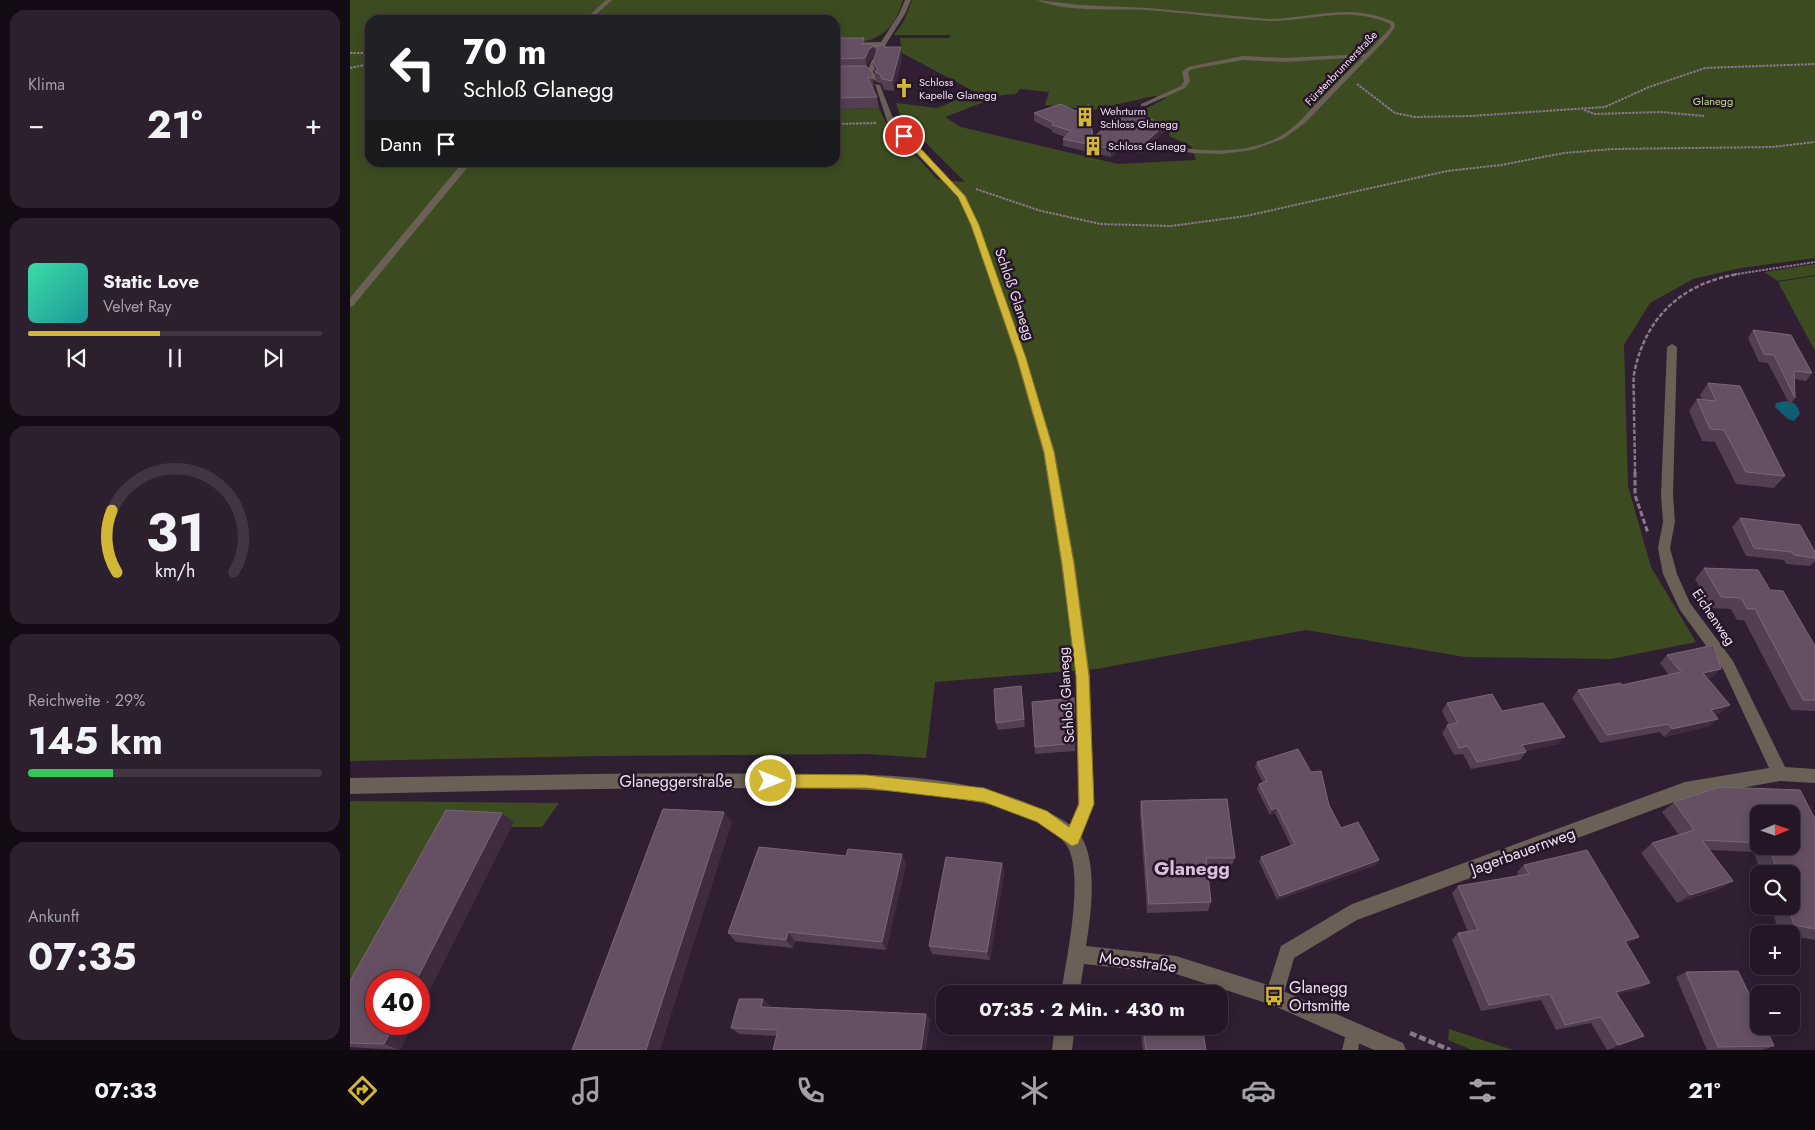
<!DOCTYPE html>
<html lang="de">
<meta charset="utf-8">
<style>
body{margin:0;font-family:Jost,sans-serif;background:#2c1f2e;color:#f1f3f6;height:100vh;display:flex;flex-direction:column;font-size:19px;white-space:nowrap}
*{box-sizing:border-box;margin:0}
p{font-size:16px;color:#a39fa7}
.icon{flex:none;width:28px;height:28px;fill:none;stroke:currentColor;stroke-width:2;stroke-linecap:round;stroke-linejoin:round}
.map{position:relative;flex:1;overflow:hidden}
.sheet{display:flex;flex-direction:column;gap:10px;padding:10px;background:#140c15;width:350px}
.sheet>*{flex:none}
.top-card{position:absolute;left:15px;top:15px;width:475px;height:152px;border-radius:15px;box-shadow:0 2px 12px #0003,0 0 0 1px #413543;background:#202124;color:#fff;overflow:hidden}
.needle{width:32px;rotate:88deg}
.buttons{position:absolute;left:1400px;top:805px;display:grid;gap:10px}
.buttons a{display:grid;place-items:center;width:50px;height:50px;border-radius:10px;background:#241626;box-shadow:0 2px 12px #0003,0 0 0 1px #413543;font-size:25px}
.speed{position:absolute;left:15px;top:970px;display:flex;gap:10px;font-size:25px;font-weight:700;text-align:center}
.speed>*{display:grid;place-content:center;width:65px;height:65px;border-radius:50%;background:#241626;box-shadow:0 2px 12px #0003,0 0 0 1px #413543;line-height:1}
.speed .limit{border:8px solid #d22;background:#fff;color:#111}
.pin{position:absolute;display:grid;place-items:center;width:42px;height:42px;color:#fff;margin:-21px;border:2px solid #fff;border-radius:50%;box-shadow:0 1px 5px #0007}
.me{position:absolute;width:55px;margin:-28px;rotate:90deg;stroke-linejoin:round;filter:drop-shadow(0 0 4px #0008)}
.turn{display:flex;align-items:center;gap:18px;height:105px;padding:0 15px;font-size:22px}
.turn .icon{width:65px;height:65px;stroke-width:2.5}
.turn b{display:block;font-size:35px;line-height:42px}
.then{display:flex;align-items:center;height:48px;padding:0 15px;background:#0003;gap:10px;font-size:19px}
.big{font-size:38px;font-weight:700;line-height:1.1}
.sheet .card{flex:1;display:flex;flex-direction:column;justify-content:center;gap:8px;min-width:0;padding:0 18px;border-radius:15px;background:#2c1f2e}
.sheet .dial{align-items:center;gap:0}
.dial svg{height:130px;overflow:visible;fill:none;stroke:#413543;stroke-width:7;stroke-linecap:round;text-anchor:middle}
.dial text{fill:#f1f3f6;stroke:none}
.song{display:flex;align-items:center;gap:15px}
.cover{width:60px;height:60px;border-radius:8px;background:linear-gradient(135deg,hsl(160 70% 55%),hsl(180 70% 35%))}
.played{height:5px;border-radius:2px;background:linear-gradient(90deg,#d2b736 45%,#413543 45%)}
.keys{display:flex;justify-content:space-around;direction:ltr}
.heat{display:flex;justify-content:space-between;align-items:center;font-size:28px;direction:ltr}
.charge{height:8px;border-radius:4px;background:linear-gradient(90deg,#34c759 29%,#413543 0)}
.trip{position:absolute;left:586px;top:985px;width:292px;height:50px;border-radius:15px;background:#241626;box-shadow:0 2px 12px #0003,0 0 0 1px #413543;font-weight:700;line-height:50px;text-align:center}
.tab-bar{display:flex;height:80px;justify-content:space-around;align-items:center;background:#0e090f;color:#a39fa7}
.tab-bar .icon{width:35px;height:35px}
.tab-bar .selected{color:#d2b736}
.tab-bar b{font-size:22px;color:#f1f3f6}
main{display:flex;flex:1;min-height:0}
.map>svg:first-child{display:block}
.green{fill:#3c4c20;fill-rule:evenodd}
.water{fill:#0e6071}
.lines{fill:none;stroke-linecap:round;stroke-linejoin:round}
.path-far3{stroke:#88788a;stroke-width:2;stroke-dasharray:2.5 1;stroke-linecap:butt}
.path-far2{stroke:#88788a;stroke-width:2.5;stroke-dasharray:4.5 2;stroke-linecap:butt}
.path-far1{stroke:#88788a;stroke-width:3;stroke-dasharray:5.5 2.5;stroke-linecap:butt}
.path{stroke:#88788a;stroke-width:4.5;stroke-dasharray:7 3;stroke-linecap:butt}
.service{fill:#6a6056;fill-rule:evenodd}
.minor{fill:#6a6056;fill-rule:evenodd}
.tertiary{fill:#6a6056;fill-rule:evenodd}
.wall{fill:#533f52;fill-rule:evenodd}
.shaded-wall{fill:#3e2b3e}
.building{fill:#645062;stroke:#796778}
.route{fill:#d2b736;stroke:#887723}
.labels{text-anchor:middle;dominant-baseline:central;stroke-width:5;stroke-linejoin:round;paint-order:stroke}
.far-street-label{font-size:11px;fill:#ece0ed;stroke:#261529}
.far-poi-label{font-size:11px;fill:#ece0ed;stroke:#261529;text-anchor:start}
.far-park-label{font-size:11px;fill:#bade81;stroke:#261529}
.street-label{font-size:14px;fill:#ece0ed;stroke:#261529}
.near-street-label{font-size:16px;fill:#ece0ed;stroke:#261529}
.near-poi-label{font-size:16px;fill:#ece0ed;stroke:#261529;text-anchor:start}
.near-quarter-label{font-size:19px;font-weight:bold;fill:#d7c0da;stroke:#261529}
</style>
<main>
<section class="sheet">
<div class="card"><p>Klima</p>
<div class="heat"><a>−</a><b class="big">21°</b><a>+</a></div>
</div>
<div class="card">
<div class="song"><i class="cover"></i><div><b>Static Love</b><p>Velvet Ray</p></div></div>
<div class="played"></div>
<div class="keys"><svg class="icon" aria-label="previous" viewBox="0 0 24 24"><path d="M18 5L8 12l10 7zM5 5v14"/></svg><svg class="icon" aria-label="pause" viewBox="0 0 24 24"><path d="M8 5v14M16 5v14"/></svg><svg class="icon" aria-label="next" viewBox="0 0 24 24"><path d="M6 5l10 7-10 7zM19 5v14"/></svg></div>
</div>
<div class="card dial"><svg viewBox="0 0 100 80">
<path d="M14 69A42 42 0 1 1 86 69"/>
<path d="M14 69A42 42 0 0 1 11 31" stroke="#d2b736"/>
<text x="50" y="56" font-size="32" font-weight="700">31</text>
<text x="50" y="72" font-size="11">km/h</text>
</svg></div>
<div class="card"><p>Reichweite · 29%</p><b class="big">145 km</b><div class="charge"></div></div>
<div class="card"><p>Ankunft</p><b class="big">07:35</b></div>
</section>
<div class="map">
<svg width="1465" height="1050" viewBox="0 0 1465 1050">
<rect width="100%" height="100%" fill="#301e33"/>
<g class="green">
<path d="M0,0H553C541,39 522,43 485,44V20H20V86L15,91H20V162H485V109L529,108L536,123L587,179L615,182L551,118L546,103L587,108L625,92L552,53L550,38H599L601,35H544L554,21L562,0H1465V258L1391,268L1343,279L1300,303L1274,345L1278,486L1301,567L1346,642L1261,659L1115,657L956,630L747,669L585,682L576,758L518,754L249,756L0,761ZM670,89L699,92L695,105L743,110L804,96L816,98L782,116L797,124L820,128L819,136L841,146L846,160L768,164L611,127L595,117L652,95L666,94Z"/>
<path d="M1465,264V275L1428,281L1414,272Z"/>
<path d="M1465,276V351L1428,282Z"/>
<path d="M0,801L209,803L192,827H95L0,1030Z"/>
<path d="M1099,1029L1163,1050H1122L1098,1040Z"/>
</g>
<path class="water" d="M1436,401C1445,402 1448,406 1450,414L1444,421L1438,419L1425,407L1426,403Z"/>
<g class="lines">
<g class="path-far3">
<path d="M0,53H20"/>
<path d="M0,68L20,64"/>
<path d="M1007,84L1045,113L1065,117L1120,116L1255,107L1299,87L1355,68L1465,64"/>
<path d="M1234,110L1245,114L1311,112L1354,116"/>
<path d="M485,124L527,123"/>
<path d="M626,189L691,211L751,224L821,226L896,216L1097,171L1151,165L1214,153L1262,149L1422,147L1465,142"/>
<path d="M1381,275L1465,262"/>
</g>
<path class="path-far2" d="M1285,473C1285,450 1284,427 1284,404C1284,395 1283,384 1284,374C1295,317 1332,283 1389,274"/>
<path class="path-far1" d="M1285,472V495L1298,533"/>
<path class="path" d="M1060,1033L1100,1050"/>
<g class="service">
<path d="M687,0L730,5L798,8L919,19C964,18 1000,2 1044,22L1045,27L1038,37L955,123L933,139L902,150L872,154L842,153L808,147L811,145C851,151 897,157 934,134C947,126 956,114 967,103C982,87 997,72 1013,57L935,62L893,60L842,69L838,72L840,81L835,88L795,106H791V104L831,86L834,81L832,72L838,67L893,56L935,58L1016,54L1041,27L1040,24C1000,5 961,21 919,21C878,19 838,13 797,10C768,9 711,12 687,0Z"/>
<path d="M1003,1023L1008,1026L1011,1031L1008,1050H992L998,1026Z"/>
</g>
<g class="minor">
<path d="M555,0H561L555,14L529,55L524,54L529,46L485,47V43L531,42L549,14Z"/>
<path d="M525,58L528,60L523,72L528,79L525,81L517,72L522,60Z"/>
<path d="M525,84L530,85L544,121L616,196L629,225L676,358L705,452L725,564L740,676L744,804L728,845L722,847L716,845L714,839L728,804L726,676L711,564L693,452L666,358L621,225L608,197L538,124Z"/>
<path d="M1322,344L1327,347L1323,495L1325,522L1320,548L1327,574L1340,603L1383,661L1435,767L1465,769V783L1430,781L1335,798L1007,920L944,958L931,1003L924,1005L917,1003L915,996L931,946L1002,904L1335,782L1419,768L1373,669L1330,610L1313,574L1308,548L1313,522L1311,495L1317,347Z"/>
</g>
<g class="tertiary">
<path d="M256,0H262L240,20H234Z"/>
<path d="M113,162H122L3,306L0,307V298Z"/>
<path d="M241,774C302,773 364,773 426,774C514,774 611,771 693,810C705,815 719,822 728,832C749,858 741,915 736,946L826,956L924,987L1053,1043L1056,1050H1024L922,1005L826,974L734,964L729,994H711C716,960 735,875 717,846C705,825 654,807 632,803C549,786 464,789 380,788C254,788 127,791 0,794V778Z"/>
<path d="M705,1026H725L722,1050H702Z"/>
</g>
</g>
<g class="wall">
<path d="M485,38L527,47L535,44V47H551L552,57L544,91L534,90L532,84L526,82L523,61L525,57L520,59L517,67L522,72L524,88H523L527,97L529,108L485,109Z"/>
<path d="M684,113L743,138L816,130L791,153L770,149L761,157L713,146V139L715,137L702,132V130L684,121Z"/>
<path d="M1403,330L1462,373L1456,381L1444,379L1445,398L1440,405L1418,363L1409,362L1398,338Z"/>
<path d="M1358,383L1435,476L1424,488L1386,484L1365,442L1352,441L1339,411L1347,399H1352L1350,395Z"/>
<path d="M1390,518L1465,552V561L1460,566L1436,564L1434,560L1396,556L1382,527Z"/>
<path d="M1354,568L1420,590L1465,646V711L1441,710L1394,620H1387L1381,609L1361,608L1345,579Z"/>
<path d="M1317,655L1363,677L1357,678L1371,713L1365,715L1360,726L1314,737L1310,732L1250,743L1222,698L1228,690L1272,685L1319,675L1310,663Z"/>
<path d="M671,686L675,727L648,730L646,723Z"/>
<path d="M724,698L725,751L685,754L682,702Z"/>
<path d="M1097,703L1152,711L1215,737L1208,744L1176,751V752L1170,760L1121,769L1113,754L1104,755L1092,733L1097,725H1099L1092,711Z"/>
<path d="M907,762L979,805L991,828L1026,865L927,900L909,862L911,857L941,846L925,813L920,815L907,789L909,784L913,783L905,767Z"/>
<path d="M791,801L885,858L881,867L857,868L861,902L858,911L797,913L790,812Z"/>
<path d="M1324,802L1465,817V940L1441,936V934L1429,933L1421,906H1441V874H1411L1404,852L1360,850L1383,881L1370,889L1327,903L1291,853L1302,843L1329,835L1312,812ZM1409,814L1441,846H1409Z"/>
<path d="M152,813L164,822L26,1024H63L50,1050L0,1047V981Z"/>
<path d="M552,854L556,864L536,950L445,941L443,948L386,942L378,933L496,856Z"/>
<path d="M652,863L654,873L640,960L582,954L579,946Z"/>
<path d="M1174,865L1289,937L1277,944L1300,983L1289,989L1268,994L1283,1041L1257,1050L1241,1023L1206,1030L1191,1000L1131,1011L1102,940L1108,933L1118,932L1102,893L1108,886L1168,876L1167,872Z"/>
<path d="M1336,972L1424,1046L1412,1050H1357L1326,977Z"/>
<path d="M421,1006L420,1007L576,1014L580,1020L427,1036L389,1034L381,1028Z"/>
<path d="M790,1026H852L856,1050H793Z"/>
</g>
<g class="shaded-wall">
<path d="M524,46L526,56L520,59L517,68L515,58L519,49Z"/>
<path d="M551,47L552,57L544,91L542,81Z"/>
<path d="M817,123L816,130L791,153V146Z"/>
<path d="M770,141V149L761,157V149Z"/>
<path d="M1371,669L1363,677L1345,681L1353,673Z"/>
<path d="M1380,705L1371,713L1353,718L1361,710Z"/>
<path d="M1368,719L1360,726L1314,737L1322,729Z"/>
<path d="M1215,737L1208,744L1166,753L1172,745Z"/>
<path d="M927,808L925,813L920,815L922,810Z"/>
<path d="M374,812L382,822L310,1050H296Z"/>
<path d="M152,813L164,822L69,1012V981H66Z"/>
<path d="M552,854L556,864L536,950L532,942Z"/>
<path d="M1029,860L1026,865L927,900L930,896Z"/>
<path d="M652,863L654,873L640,960L637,952Z"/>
<path d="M1383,881L1370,889L1327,903L1340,895Z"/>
<path d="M438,932L445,941L443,948L436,940Z"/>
<path d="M1289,937L1279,943L1265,947L1275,941Z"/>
<path d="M1300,983L1289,989L1256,997L1266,992Z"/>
<path d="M413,999L421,1006L419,1013L411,1007Z"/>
<path d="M576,1014L580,1020L576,1050H571Z"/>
<path d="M45,1024H63L50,1050L34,1044Z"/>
<path d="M1294,1036L1283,1041L1258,1050L1268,1045Z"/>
</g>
<g class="building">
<path d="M485,38H514L512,44H521L527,47L535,44L534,47H551L542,81L532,79L530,74L525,72L528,69L523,61L528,49L524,46L519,49L515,58L485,59Z"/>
<path d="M485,66H516L522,72L523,78L517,77L527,97L485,98Z"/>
<path d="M711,104L726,111L739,105L743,138L771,113L817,123L791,146L770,141L761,149L713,139L721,131L702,125L704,123L684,113Z"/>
<path d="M1403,330L1441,335L1462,373L1444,371L1445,398L1424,355L1414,354Z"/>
<path d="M1358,383L1390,386L1435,476L1396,472L1374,430L1360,429L1347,399L1366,401Z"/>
<path d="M1390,518L1450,525L1465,552V558L1444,555L1442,552L1404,548Z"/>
<path d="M1354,568L1408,570L1420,590L1433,591L1465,646V700H1453L1405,609H1397L1391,598L1371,597Z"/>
<path d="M1364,645L1371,669L1353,673L1380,705L1361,710L1368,719L1322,729L1318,724L1257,735L1228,690L1271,683L1272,685L1331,672L1317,655Z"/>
<path d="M671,686L674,719L646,723L644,689Z"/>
<path d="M1142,694L1152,711L1193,703L1215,737L1172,745L1176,752L1127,762L1118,746L1109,748L1097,725L1108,723L1097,703Z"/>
<path d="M724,698L725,743L685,747L682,702Z"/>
<path d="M948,749L961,772L971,771L979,805L991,828L1008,822L1029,860L930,896L911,857L945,844L927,808L922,810L909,784L917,781L907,762Z"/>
<path d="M1370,787L1450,790L1464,817H1465V929L1444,925L1438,906H1441V874H1428L1419,846H1441V814H1409V843L1352,840L1383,881L1340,895L1302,843L1344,830L1324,802Z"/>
<path d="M877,799L885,858H856L861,902L799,904L791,801Z"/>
<path d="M313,809L374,812L296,1050H222Z"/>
<path d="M96,810L152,813L66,981H26V1024H45L34,1044L0,1043V981Z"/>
<path d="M409,847L496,856L498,849L552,854L532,942L438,932L436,940L378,933Z"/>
<path d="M1237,850L1289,937L1275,941L1300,983L1266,992L1294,1036L1268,1045L1251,1017L1215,1025L1200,994L1139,1005L1108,933L1128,930L1108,886L1179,874L1174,865Z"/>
<path d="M596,857L652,863L637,952L579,946Z"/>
<path d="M1388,971L1409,1014V1026H1415L1424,1046L1368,1047L1336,972Z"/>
<path d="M389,999H413L411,1007L576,1014L571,1050H423L428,1030L381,1028Z"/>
<path d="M793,1026H852L856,1050H796Z"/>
</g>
<path class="route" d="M552,134H557L615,196L629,225L676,358L704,452L724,564L739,676L744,804L728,844L722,846L687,822L634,802L516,788H421L416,786L414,781L416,776L421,774L516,775L634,788L697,811L719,827L729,804L726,676L712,564L694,452L667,358L621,225L608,197L552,137Z"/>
<defs>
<symbol id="church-bare" viewBox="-9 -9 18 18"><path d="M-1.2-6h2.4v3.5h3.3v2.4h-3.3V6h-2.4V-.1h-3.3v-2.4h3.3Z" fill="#d2b736" stroke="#261529" stroke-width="2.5" paint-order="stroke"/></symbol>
<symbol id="building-bare" viewBox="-9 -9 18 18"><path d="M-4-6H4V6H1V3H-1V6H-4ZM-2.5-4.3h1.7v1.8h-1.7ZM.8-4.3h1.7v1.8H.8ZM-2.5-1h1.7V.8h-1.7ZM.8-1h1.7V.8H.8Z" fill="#d2b736" stroke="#261529" stroke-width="2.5" paint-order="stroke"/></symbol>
<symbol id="bus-bare" viewBox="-9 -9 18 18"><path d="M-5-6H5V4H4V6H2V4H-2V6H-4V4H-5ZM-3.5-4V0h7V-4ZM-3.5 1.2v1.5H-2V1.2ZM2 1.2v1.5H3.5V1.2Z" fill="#d2b736" stroke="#261529" stroke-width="2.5" paint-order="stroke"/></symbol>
</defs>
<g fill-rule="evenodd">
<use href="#church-bare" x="540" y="74" width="28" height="28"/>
<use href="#building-bare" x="721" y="103" width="28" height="28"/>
<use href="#building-bare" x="729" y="132" width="28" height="28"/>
<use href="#bus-bare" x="910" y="982" width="28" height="28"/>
</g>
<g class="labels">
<g class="far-street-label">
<text transform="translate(991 68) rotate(-46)">Fürstenbrunnerstraße</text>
</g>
<g class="far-poi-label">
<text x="569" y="82">Schloss<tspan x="569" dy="13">Kapelle Glanegg</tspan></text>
<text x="750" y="111">Wehrturm<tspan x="750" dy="13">Schloss Glanegg</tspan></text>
<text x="758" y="146">Schloss Glanegg</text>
</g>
<g class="far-park-label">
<text x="1363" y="101">Glanegg</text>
</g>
<g class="street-label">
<text transform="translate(665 294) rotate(71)">Schloß Glanegg</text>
<text transform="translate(1364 617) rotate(56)">Eichenweg</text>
<text transform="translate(716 695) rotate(-94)">Schloß Glanegg</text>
</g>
<g class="near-street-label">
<text x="326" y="781">Glaneggerstraße</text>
<text transform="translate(1173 851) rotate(-20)">Jagerbauernweg</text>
<text transform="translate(788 962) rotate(7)">Moosstraße</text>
</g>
<g class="near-poi-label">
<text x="939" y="987">Glanegg<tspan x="939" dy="18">Ortsmitte</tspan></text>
</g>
<g class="near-quarter-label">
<text x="842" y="868">Glanegg</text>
</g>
</g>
</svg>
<div class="buttons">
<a><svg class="needle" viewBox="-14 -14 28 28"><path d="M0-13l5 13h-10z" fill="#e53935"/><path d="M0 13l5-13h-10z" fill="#a39fa7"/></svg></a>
<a><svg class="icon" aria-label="search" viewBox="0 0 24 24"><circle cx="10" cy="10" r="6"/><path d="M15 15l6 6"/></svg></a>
<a>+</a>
<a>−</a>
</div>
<div class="speed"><div class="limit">40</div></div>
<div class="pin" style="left:554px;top:136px;background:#d93025"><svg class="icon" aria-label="arrive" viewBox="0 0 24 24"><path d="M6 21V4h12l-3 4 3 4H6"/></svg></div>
<svg class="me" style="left:421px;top:781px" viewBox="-20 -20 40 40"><circle r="17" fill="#d2b736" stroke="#fff" stroke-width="3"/><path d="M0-11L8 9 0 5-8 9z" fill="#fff"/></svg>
<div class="trip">07:35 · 2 Min. · 430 m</div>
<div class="top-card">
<div class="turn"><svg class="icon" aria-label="left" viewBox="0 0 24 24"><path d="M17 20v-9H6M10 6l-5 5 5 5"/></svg><div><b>70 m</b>Schloß Glanegg</div></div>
<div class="then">Dann<svg class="icon" aria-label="arrive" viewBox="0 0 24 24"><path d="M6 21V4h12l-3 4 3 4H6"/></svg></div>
</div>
</div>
</main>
<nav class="tab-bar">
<b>07:33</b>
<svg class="icon selected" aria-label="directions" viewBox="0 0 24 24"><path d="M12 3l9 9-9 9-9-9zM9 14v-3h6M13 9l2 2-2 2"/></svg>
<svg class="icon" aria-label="music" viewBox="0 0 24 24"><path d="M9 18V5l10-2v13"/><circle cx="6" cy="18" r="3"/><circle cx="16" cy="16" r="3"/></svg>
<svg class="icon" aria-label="phone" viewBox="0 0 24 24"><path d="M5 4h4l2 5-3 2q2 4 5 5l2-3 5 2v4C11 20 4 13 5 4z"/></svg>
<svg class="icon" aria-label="climate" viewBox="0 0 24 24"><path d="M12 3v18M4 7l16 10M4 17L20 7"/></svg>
<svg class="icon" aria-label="car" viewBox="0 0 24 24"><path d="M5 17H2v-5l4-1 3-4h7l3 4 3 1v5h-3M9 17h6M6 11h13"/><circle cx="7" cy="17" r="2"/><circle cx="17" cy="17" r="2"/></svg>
<svg class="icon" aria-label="filters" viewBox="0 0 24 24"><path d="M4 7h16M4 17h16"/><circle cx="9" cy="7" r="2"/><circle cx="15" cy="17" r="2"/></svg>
<b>21°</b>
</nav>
